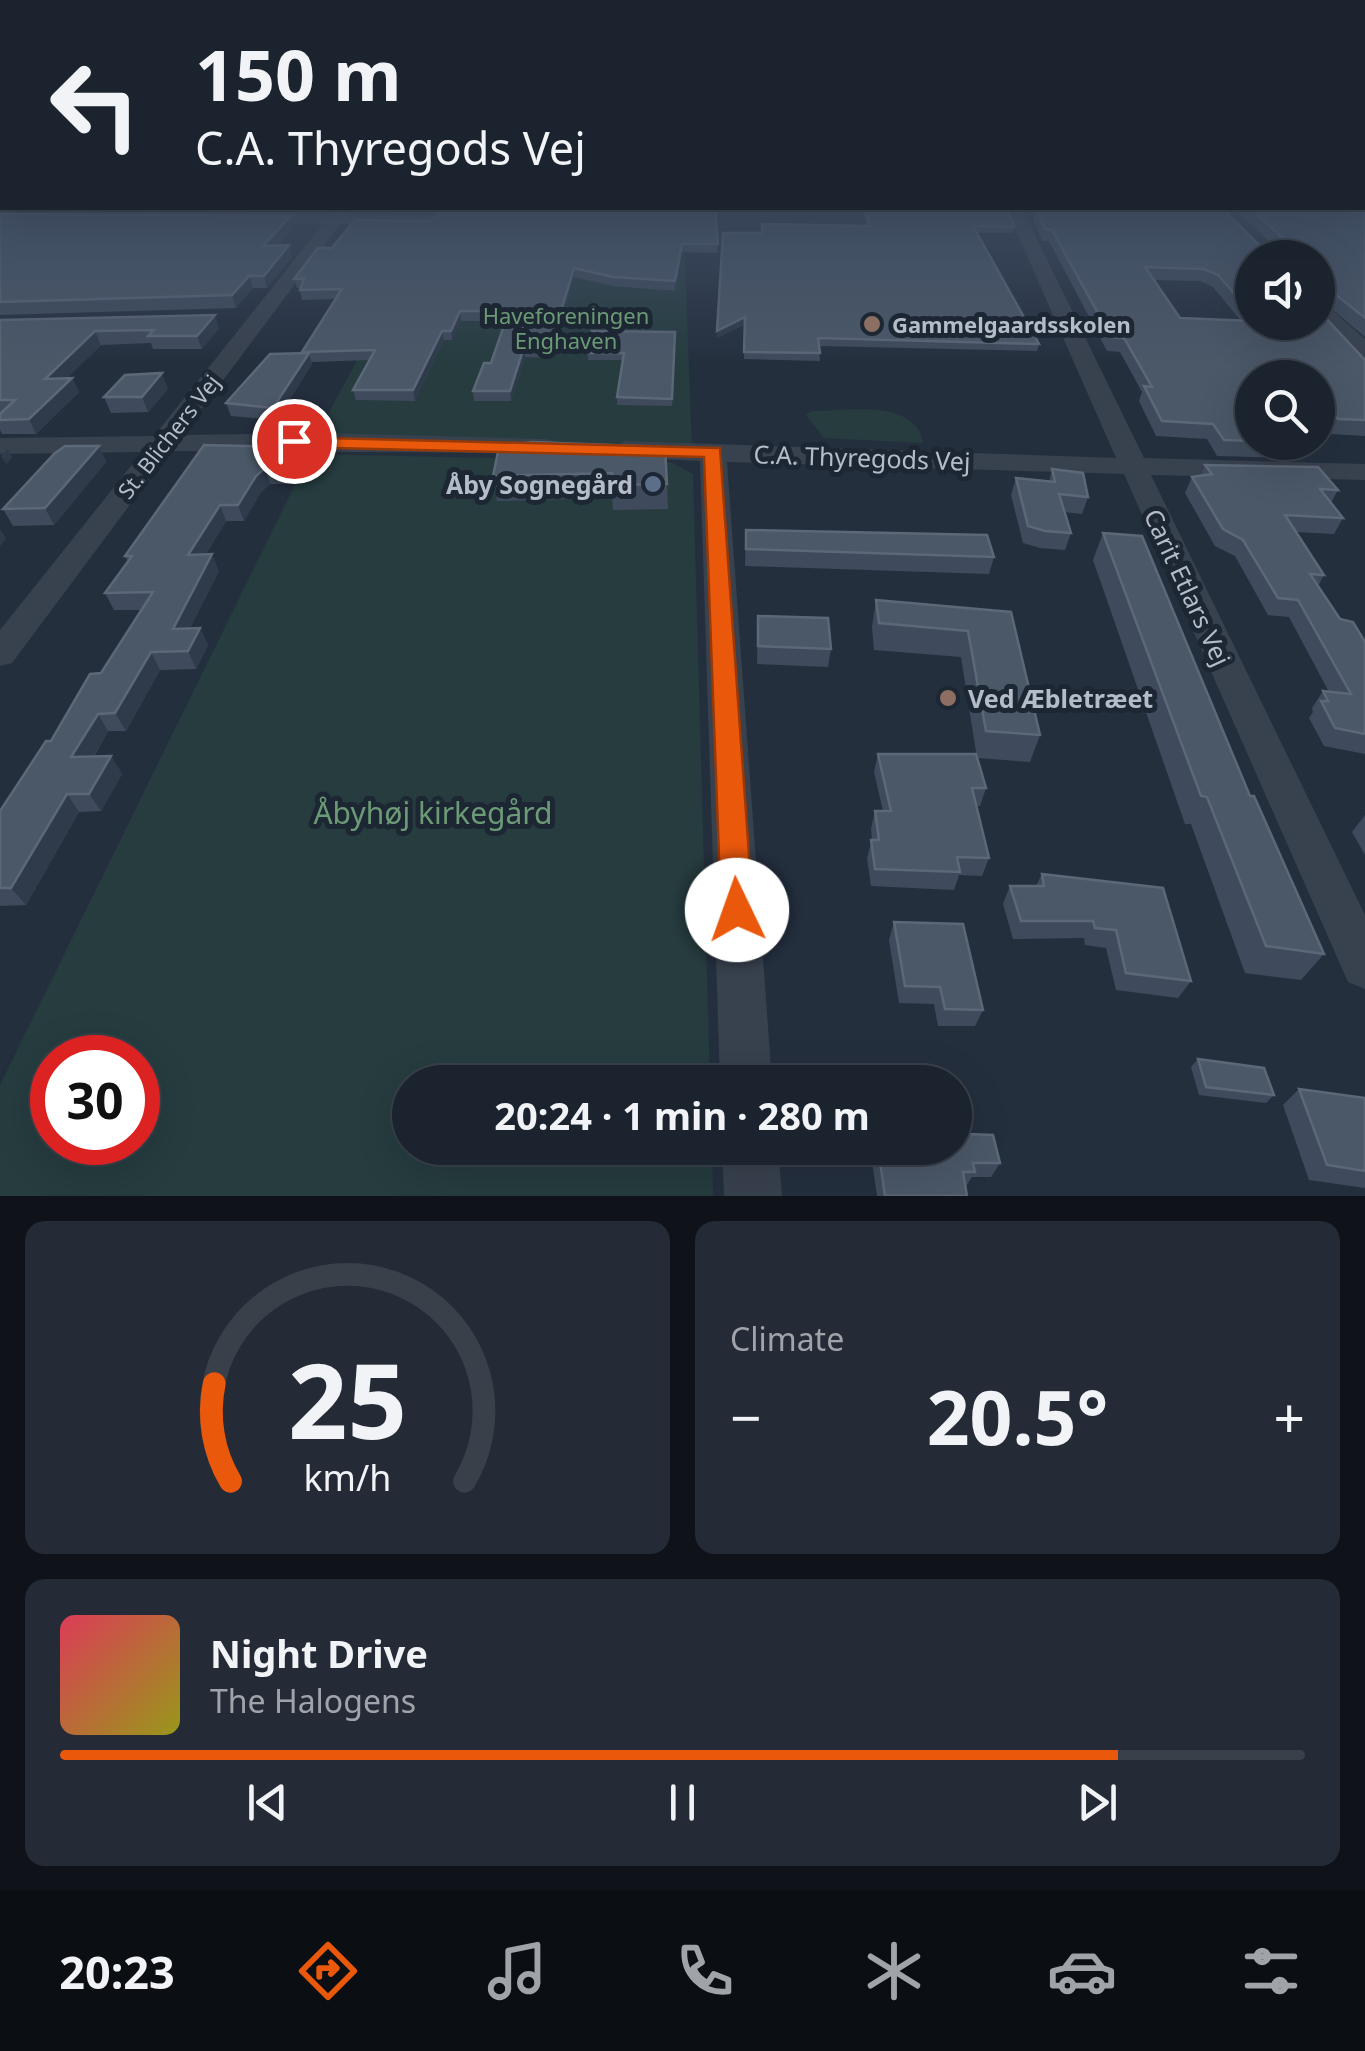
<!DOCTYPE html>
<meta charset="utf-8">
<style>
body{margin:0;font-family:"Noto Sans",sans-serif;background:#242b36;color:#f1f3f6;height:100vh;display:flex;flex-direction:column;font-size:38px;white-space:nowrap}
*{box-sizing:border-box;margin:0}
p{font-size:32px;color:#a0a4aa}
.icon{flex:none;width:55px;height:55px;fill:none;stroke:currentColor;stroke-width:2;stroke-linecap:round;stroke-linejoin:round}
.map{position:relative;height:1196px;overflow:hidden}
.side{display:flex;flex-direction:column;gap:25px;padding:25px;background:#0f1319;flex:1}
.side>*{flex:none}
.top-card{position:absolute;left:0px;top:0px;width:1365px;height:210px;box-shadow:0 10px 40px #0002,0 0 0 2px #39404a;background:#1b232e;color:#f1f3f6;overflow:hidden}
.controls{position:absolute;left:1235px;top:240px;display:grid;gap:20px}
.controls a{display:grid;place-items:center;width:100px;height:100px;border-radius:50%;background:#1b232e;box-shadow:0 10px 40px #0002,0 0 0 2px #39404a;font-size:50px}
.speed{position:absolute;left:30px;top:1035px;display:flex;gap:20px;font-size:50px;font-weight:700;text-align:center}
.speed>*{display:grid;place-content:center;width:130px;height:130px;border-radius:50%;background:#1b232e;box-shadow:0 10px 40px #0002,0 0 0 2px #39404a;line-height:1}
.speed .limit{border:15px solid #d22;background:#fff;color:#111}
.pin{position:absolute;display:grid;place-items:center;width:85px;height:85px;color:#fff;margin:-42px;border:5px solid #fff;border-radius:50%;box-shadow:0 2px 10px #0007}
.me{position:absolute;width:110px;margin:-55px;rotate:357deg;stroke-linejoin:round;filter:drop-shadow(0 0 8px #0008)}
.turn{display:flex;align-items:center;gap:35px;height:210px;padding:0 30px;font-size:45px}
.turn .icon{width:130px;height:130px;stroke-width:2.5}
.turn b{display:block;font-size:70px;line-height:85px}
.big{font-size:75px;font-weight:700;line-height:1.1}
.side .card{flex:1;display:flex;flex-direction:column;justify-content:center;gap:15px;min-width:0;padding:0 35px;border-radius:20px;background:#242b36}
.side .dial{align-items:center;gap:0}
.dial svg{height:260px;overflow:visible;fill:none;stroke:#39404a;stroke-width:7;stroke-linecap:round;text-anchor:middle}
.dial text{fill:#f1f3f6;stroke:none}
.song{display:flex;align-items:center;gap:30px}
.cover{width:120px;height:120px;border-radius:15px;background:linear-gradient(135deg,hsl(350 70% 55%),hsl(60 70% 35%))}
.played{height:10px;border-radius:5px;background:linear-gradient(90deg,#ea580c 85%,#39404a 85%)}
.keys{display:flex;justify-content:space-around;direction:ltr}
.heat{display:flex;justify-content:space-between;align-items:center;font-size:55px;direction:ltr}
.side .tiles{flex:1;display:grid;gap:25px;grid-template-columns:1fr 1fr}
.card:last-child{grid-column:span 2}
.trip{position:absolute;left:392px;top:1065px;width:580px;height:100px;border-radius:50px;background:#1b232e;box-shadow:0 10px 40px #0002,0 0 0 2px #39404a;font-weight:700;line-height:100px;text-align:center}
.tabs{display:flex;height:160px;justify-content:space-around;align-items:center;background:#0b0e12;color:#a0a4aa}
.tabs .icon{width:70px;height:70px}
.tabs .active{color:#ea580c}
.tabs b{font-size:45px;color:#f1f3f6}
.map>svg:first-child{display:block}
.green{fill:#263c3f;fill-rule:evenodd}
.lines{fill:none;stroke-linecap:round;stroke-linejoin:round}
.minor{fill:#38414e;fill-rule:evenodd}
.wall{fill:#3f4b5c;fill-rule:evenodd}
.shaded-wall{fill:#2f3b4b}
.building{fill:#4b5868;stroke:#5c6777;stroke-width:2.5}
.route{fill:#ea580c;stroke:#983908;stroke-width:2.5}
.education-dot{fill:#8d6e63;stroke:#1d2633;stroke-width:4}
.service-dot{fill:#5c6f8a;stroke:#1d2633;stroke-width:4}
.labels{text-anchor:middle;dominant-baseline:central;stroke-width:10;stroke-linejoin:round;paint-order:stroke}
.far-park-label{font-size:22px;fill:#6b9a76;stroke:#1d2633}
.far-poi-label{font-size:22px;font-weight:bold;fill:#b4bcc9;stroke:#1d2633;text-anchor:start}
.far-street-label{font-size:22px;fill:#b4bcc9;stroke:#1d2633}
.street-label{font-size:25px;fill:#b4bcc9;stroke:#1d2633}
.poi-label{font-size:25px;font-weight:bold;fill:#b4bcc9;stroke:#1d2633;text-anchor:end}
.near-park-label{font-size:30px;fill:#6b9a76;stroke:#1d2633}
</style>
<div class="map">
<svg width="1365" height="1196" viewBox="0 0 1365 1196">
<rect width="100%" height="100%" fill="#242f3e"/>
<g class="green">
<path d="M439,208H683L692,450L314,440Z"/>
<path d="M812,411C846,411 916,398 923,443L824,438L806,415Z"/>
<path d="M310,454L670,462L693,474L710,1082H410V1148H712L713,1196H0V1085ZM52,1058H138V1142H52Z"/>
</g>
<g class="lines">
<g class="minor">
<path d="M151,208H170L151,220H139V214Z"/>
<path d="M336,208H352L348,214L430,215L438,220L430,225L340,224L182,435L323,433L545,439L554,441L558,447L554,453L170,451L12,663L0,666V630L142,452L0,454V438L154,436L323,224L249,223L243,221V215L331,214Z"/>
<path d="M1006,208H1022L1144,458L1365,464V480L1151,475L1365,915V989L1348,982L1124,474L727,462L772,1082H720L700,461L624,457L611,449L624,441L1116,458Z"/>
<path d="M1318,298L1365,339V358L1357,356L1318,315Z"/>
<path d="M722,1148H778L782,1196H724Z"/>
</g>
</g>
<g class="wall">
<path d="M0,196H2V208H316L310,210L0,208Z"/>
<path d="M1365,196V337L1321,300L1252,258V322L1365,360V436L1330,434L1318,419V378H1252V442H1293L1286,458L1217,456L1207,439L1156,436L1139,401L1142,392L1120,352L1107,351L1049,241H1042L1029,208H1222L1262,248H1276L1234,208H1362ZM1154,280L1200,281L1213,287L1241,321L1180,318Z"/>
<path d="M368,208H715L718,253L682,252L675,291L613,286L574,277L551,358L525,357L511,401H474L473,391L491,363L506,321H461L452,340H444L415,401L356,400L353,390L370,360L312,362V364L277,420L231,416L226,403L303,353L336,299L302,300L300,290L301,288H297L294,279L332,248L429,221L436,216L430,211H369Z"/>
<path d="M862,208H1006L1015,227L1013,233H976L1039,344L1037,351L819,346L820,361L744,359L745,324L717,338L867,226Z"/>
<path d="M0,214L294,227L278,245H289L292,257L267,288H253L236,308L0,315Z"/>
<path d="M0,320L219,328L202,349H153L151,343L101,345L67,378H72L79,392L36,434H2L0,430Z"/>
<path d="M675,332L672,406L617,405V397L623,360H588V353Z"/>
<path d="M168,389L148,412L111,413L104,397Z"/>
<path d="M204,445L300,462L289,484H270L261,492L244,521H226L206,554L219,571L190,628H200L208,645L196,669L160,670L126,731H108L94,757L111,756L122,774L101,811L79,812L26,905L0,906V811L101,673L142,610H114L105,593L128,562L125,556Z"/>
<path d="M99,446L106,462L54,525L13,526L3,509Z"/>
<path d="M499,447L667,484L668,509L613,510L612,498L497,501L493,476Z"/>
<path d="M1205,465L1338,490L1331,503L1343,518L1334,534L1296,532L1324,575L1318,586L1340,619L1365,642V754L1324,746L1309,718L1313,712L1312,708L1323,691L1329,692L1289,617L1268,615L1235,556L1215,546L1185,493L1192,477L1201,476Z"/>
<path d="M1052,469L1088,497L1082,514L1064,512L1071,533L1065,550L1040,548L1023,543L1011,495L1016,478L1049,482Z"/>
<path d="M746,530L994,557L989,574L745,566Z"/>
<path d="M1103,533L1250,796L1324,954L1301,980L1245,973L1191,824H1185L1093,560Z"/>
<path d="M876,600L1011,612L1040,735L1030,762L977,758L961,657L874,650L872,627Z"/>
<path d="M758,616L831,649L828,667L757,664Z"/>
<path d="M878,754L986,788L980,806H976L989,858L982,876L959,875L954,890L871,886L867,858L872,840L871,829L875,811H883L874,772Z"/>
<path d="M1365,815V855L1352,832Z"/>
<path d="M1042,874L1191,981L1178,998L1116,990L1106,948L1085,945L1084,938L1013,939L1003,904L1010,886H1036Z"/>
<path d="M894,922L983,1010L975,1026H938L934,1004L899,1003L889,940Z"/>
<path d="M1198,1059L1274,1095L1266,1103L1199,1095L1191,1067Z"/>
<path d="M1299,1089L1365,1098V1188L1309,1180L1283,1105Z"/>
<path d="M967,1134L1000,1163L991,1177H972L966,1186L967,1196H877L870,1148H955Z"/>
</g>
<g class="shaded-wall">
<path d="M291,216L294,227L267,257L263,246Z"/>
<path d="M682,244V252L675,291V281Z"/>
<path d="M289,245L292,257L267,288L264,276Z"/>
<path d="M574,268V277L551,358L550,348Z"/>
<path d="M249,276L253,288L236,308L232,295Z"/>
<path d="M460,311L461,321L452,340L451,331Z"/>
<path d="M215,315L219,328L202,349L197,336Z"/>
<path d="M745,317V324L717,338V331Z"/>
<path d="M95,331L101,345L52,393L45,379Z"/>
<path d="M442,331L444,340L415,401L413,390Z"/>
<path d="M524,347L525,357L511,401L510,391Z"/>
<path d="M309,353L312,364L277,420L273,408Z"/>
<path d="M162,373L168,389L148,412L142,397Z"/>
<path d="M72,378L79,392L36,434L29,419Z"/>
<path d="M99,446L106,462L54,525L45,508Z"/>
<path d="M295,447L300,462L289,484L283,468Z"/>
<path d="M8,449L12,458L6,464L1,456Z"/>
<path d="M265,468L270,484L261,492L244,521L238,505L256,476Z"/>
<path d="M220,505L226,521L195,571L188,555Z"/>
<path d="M0,529L6,539L0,546Z"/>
<path d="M212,554L219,571L181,646L173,629Z"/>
<path d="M200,628L208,645L196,669L188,651Z"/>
<path d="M151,652L160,670L126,731L115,713Z"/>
<path d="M98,714L108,731L83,775L71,757Z"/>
<path d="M111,756L122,774L101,811L89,794Z"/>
<path d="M67,794L79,812L26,905L11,888Z"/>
</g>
<g class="building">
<path d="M1362,196H1365V318L1321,283V302L1318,306V258H1252V314L1218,275L1204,269L1145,267L1180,318L1252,321V322H1318V310L1365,360V420L1338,419L1326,404H1318V378H1252V441L1224,440L1213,424L1162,421L1144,386L1152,387L1124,338L1111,337L1052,230L1045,229L1036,208H1222L1262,248L1288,249V243L1250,208H1362Z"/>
<path d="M434,208H715L718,244H682L675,281L613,277L574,268L550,348L524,347L510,391H473L484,363H491L509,311H460L451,331H442L413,390H353L375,350L302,352L342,289L300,290L304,279H294L318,248H332L355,220L429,221L440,213Z"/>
<path d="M864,208H1006L1015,227L973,226L1039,344L818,338L820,353L744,352L745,317L717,331L723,233H762V224L870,226Z"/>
<path d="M0,214L291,216L263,246L289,245L264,276H249L232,295L0,302Z"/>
<path d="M215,315L197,336H148L154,330L95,331L45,379L72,378L29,419L0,420V414L15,400H0V320Z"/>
<path d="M592,331L675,332L672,399L617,397L624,353H588Z"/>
<path d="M309,353L273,408L226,403L270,354Z"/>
<path d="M162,373L142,397H104L125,375Z"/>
<path d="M532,442L665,447L667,484L612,485V473L493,476L499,447Z"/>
<path d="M204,445L295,447L283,468H265L256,476L238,505H220L188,555L212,554L173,629L200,628L188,651L151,652L115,713L98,714L71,757L111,756L89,794H67L11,888H0V811L46,741H51L90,674L101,673L153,592L105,593L132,556H125Z"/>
<path d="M65,446H99L45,508L3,509L54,454Z"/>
<path d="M1205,465L1318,467L1338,490L1320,489L1343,518L1285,515L1324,575L1310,574L1340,619L1353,622L1365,642V734L1335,728L1321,701H1328L1323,691L1351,694L1298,600L1278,598L1243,540L1223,529L1192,477L1212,474Z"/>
<path d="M1052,469L1083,473L1088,497L1059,494L1071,533L1045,531L1028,526L1016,478L1055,482Z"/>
<path d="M746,530L987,535L994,557L746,549Z"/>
<path d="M1103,533L1142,536L1250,796H1254L1324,954L1266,946L1207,797L1201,796Z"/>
<path d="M876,600L1011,612L1040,735L986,731L968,631L879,623Z"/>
<path d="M758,616L828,618L831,649L758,646Z"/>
<path d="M878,754H976L986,788H972L989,858L957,857L960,872L875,869L871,840H879L875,811H891Z"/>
<path d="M1042,874L1163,888L1191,981L1126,973L1116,930L1095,928L1093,921H1021L1010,886H1044Z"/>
<path d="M894,922L963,924L983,1010L945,1009L940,987L905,986Z"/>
<path d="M1198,1059L1264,1068L1274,1095L1206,1087Z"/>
<path d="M1299,1089L1365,1098V1171L1327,1165Z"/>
<path d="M955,1126H965L967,1134L993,1135L1000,1163H973L975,1172H963L967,1196H885L878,1148H955Z"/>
</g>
<linearGradient id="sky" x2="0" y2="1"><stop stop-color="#141a22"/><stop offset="0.54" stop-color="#3f4d63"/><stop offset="1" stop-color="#3f4d63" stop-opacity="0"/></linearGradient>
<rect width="1365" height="364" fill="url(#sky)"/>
<path class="route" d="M288,437L720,448L753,910L748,921L737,925L725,921L721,910L704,457L294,447L288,445Z"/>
<g class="education-dot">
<circle cx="872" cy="324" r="10"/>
<circle cx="948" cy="698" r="10"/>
</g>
<circle class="service-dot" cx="653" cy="484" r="10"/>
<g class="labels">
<g class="far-park-label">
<text x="566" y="315">Haveforeningen<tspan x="566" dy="25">Enghaven</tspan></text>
</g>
<g class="far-poi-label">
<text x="892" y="324">Gammelgaardsskolen</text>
</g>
<g class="far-street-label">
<text transform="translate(168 436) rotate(-52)">St. Blichers Vej</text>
</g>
<g class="street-label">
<text transform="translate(862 457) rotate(2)">C.A. Thyregods Vej</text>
<text transform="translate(1188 587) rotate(65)">Carit Etlars Vej</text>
</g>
<g class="poi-label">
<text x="633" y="484">Åby Sognegård</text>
<text x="968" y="698" text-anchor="start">Ved Æbletræet</text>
</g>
<g class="near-park-label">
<text x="433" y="812">Åbyhøj kirkegård</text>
</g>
</g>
</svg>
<div class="controls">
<a><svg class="icon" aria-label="sound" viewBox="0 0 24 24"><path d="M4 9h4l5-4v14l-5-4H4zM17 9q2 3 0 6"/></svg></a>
<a><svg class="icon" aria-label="search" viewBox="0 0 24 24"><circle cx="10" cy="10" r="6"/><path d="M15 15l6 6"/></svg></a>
</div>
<div class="speed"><div class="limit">30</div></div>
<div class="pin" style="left:294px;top:441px;background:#d93025"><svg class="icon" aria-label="arrive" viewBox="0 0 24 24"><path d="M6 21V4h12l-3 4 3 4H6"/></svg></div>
<svg class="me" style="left:737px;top:910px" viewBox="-20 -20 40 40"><circle r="19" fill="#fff"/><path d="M0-13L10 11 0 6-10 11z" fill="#ea580c"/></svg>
<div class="trip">20:24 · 1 min · 280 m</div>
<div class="top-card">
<div class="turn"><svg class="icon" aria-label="left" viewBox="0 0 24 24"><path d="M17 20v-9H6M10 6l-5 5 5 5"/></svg><div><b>150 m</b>C.A. Thyregods Vej</div></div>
</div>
</div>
<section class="side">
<div class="tiles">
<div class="card dial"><svg viewBox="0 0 100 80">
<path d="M14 69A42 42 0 1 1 86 69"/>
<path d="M14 69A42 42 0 0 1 9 39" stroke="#ea580c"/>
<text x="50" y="56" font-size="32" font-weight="700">25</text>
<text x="50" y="72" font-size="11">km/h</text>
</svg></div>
<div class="card"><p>Climate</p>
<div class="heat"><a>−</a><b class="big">20.5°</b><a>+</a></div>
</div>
<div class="card">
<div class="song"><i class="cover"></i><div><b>Night Drive</b><p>The Halogens</p></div></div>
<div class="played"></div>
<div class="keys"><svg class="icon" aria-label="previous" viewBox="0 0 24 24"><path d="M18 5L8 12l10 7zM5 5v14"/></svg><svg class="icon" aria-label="pause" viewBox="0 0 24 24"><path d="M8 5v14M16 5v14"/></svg><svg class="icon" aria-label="next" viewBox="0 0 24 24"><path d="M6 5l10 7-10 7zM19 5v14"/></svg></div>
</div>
</div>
</section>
<nav class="tabs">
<b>20:23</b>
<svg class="icon active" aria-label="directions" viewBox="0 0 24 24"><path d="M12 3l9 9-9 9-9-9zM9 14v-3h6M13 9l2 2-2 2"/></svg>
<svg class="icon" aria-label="music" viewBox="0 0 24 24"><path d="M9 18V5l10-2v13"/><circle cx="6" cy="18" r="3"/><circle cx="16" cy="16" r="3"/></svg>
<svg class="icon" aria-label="phone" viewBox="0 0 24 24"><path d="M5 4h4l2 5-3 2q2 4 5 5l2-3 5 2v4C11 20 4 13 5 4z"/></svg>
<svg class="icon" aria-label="climate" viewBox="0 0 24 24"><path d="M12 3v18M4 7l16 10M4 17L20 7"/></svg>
<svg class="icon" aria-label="car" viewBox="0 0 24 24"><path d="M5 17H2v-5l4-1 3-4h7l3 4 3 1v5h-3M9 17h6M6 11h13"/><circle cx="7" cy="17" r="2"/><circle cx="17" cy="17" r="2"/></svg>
<svg class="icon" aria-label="filters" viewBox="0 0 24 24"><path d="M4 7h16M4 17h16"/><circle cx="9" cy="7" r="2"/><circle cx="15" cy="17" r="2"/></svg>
</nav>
